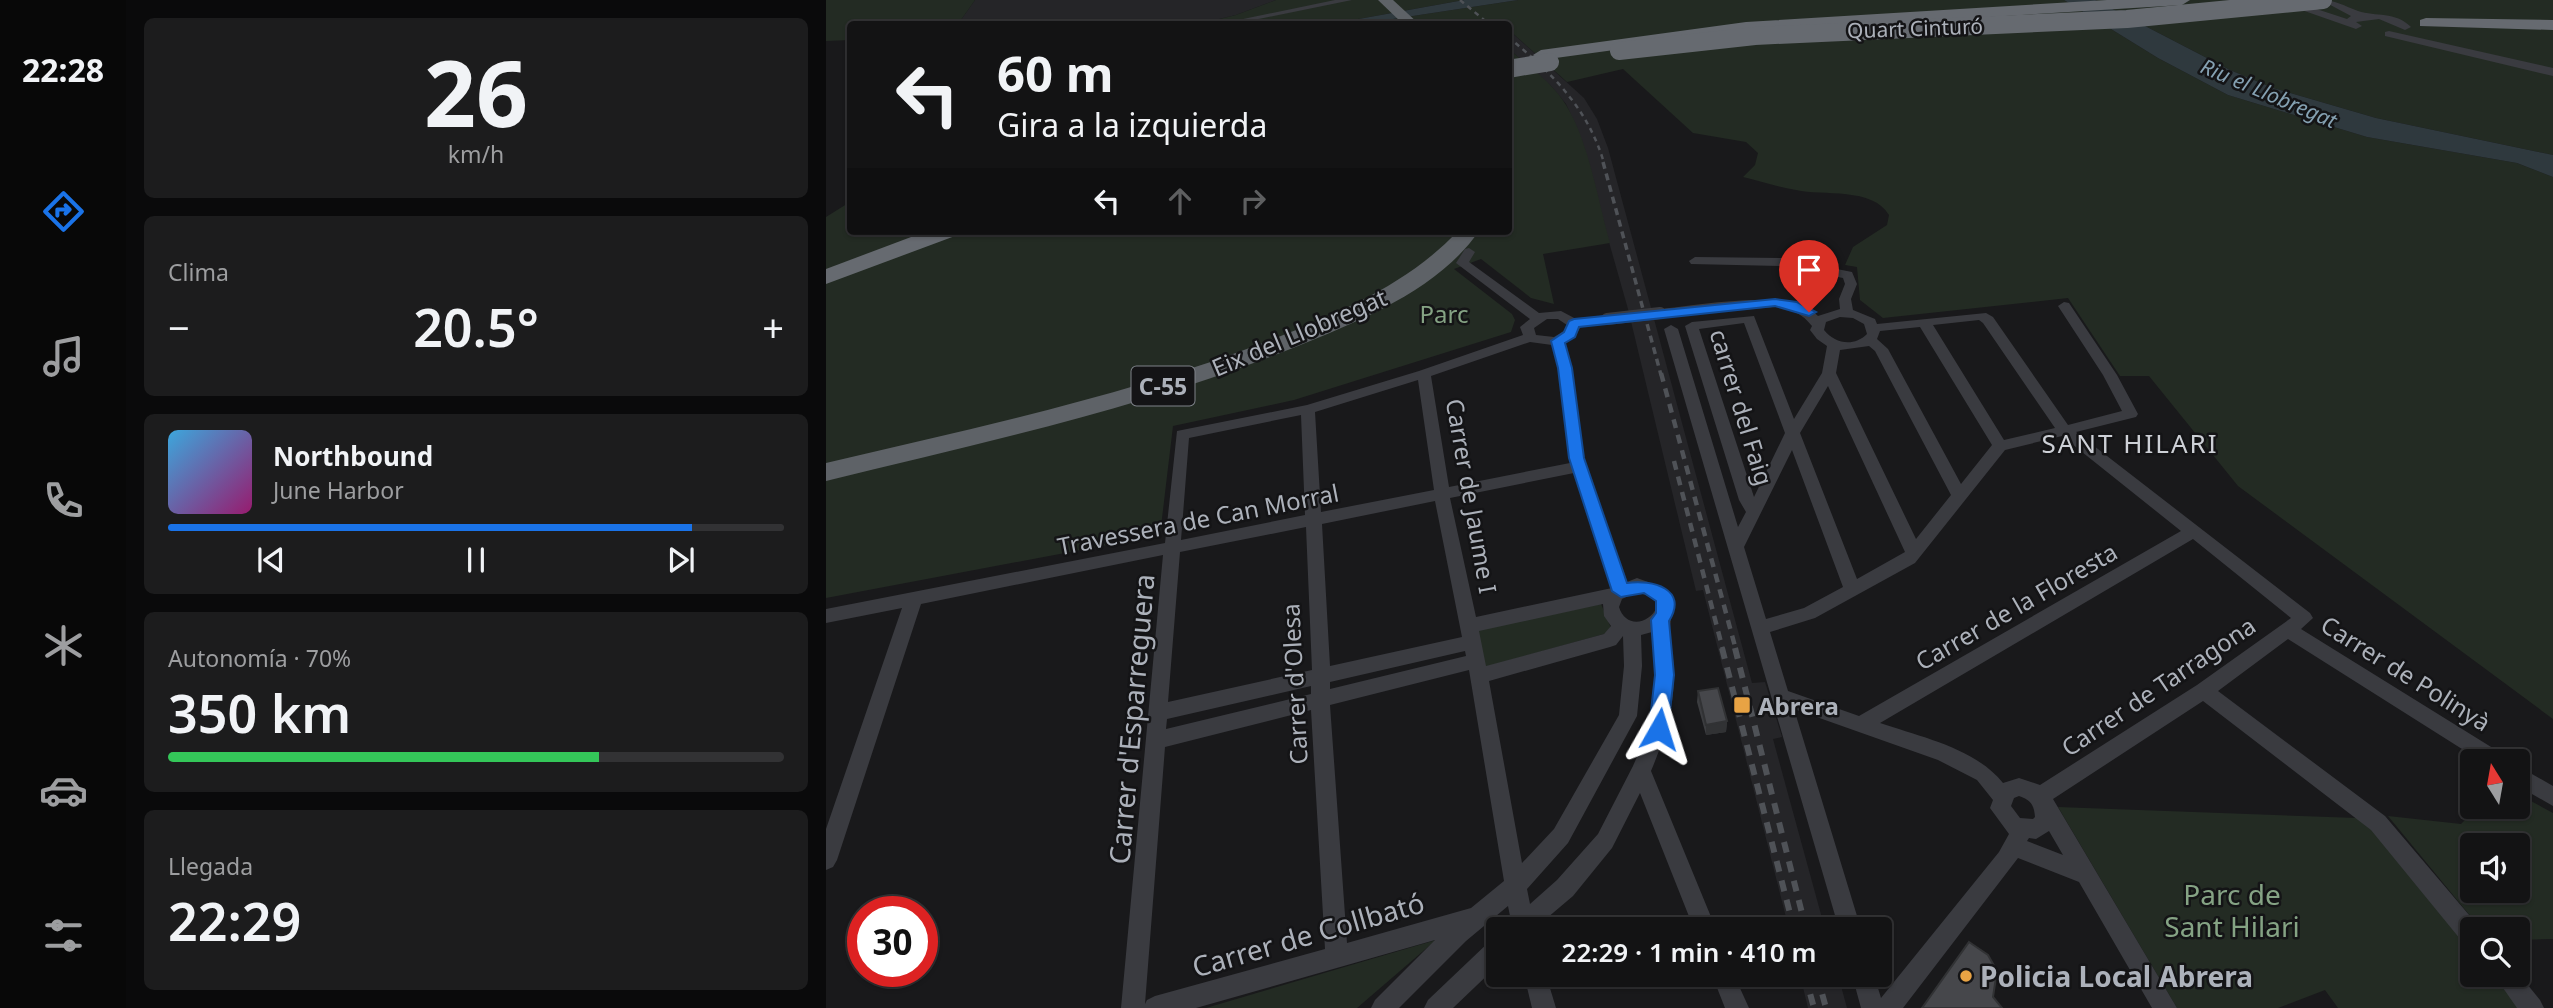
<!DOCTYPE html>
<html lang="es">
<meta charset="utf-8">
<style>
body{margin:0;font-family:"Noto Sans",sans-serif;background:#1c1c1d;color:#f1f3f6;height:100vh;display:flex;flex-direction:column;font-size:26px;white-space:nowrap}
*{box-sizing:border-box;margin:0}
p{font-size:23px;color:#9d9ea0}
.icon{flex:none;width:38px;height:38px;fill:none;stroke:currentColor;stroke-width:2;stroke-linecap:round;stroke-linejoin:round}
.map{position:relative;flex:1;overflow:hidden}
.sheet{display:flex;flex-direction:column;gap:18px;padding:18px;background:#0a0a0b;width:700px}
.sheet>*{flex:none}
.guide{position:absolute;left:21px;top:21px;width:665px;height:214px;border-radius:7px;box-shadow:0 2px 5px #0004,0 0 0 2px #323234;background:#131314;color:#f1f3f6;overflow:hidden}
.needle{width:46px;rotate:349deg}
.tools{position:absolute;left:1634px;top:749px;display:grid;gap:14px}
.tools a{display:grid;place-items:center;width:70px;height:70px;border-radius:7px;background:#131314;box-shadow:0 2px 5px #0004,0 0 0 2px #323234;font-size:35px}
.speed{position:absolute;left:21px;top:896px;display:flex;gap:14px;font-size:35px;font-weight:700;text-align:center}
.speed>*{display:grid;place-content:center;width:91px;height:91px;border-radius:50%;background:#131314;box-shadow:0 2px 5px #0004,0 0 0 2px #323234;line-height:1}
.speed .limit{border:10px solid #d22;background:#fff;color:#111}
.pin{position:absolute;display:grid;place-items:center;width:60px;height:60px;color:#fff;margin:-72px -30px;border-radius:50% 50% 50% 0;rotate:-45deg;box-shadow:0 0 7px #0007}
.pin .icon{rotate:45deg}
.me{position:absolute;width:77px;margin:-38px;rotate:6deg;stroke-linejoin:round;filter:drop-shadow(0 0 5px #0008)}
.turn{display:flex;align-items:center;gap:24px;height:147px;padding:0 35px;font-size:32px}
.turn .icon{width:91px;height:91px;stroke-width:2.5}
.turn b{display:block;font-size:49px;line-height:60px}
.lanes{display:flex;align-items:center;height:66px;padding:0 35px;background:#0003;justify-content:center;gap:35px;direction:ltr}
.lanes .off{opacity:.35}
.big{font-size:52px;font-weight:600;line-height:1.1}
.sheet .card{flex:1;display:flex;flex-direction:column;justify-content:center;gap:10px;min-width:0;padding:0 24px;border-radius:10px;background:#1c1c1d}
.sheet .dial{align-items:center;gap:0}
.dial b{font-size:91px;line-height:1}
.song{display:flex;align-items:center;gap:21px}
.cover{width:84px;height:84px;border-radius:10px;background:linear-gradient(135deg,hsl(200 70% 55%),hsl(320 70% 35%))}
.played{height:7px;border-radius:4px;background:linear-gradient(90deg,#1a73e8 85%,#323234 85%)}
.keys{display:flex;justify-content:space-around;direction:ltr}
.heat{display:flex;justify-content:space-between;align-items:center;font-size:38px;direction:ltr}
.charge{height:10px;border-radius:5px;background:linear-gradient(90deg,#34c759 70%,#323234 0)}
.trip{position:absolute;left:660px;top:917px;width:406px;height:70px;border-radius:7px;background:#131314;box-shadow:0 2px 5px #0004,0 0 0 2px #323234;font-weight:600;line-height:70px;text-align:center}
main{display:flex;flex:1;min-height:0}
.tabs{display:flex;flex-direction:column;width:126px;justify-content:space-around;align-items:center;background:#080808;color:#9d9ea0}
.tabs .icon{width:49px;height:49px}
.tabs .selected{color:#1a73e8}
.tabs b{font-size:32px;color:#f1f3f6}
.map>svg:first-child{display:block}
.built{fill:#252528}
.green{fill:#232b23;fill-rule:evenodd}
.water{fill:#2f393e}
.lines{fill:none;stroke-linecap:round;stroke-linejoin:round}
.minor{fill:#3a3b40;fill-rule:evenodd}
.tertiary{fill:#3a3b40;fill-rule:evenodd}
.trunk{fill:#5e6267;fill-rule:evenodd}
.motorway{fill:#666a70;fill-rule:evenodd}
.rail-far3{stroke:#4f5257;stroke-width:2.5;stroke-dasharray:5 4.5;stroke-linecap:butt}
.rail-far2{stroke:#4f5257;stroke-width:3.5;stroke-dasharray:7 5;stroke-linecap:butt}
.rail-far1{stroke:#4f5257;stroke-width:4.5;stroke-dasharray:9 7;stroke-linecap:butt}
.rail{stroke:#4f5257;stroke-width:6;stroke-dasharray:11 9;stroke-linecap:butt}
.minor-bridge{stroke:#3a3b40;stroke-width:12}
.motorway-bridge{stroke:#666a70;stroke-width:18}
.wall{fill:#3c3d40}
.shaded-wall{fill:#313234}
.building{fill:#46474b;stroke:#313234;stroke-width:2}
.route{fill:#1a73e8;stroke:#114b97;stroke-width:2}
.poi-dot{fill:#e8a344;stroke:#141416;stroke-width:2.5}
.labels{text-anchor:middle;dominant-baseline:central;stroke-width:5;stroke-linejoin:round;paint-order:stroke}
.far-street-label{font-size:21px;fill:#acb1ba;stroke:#141416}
.far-water-label{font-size:21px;font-style:italic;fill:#85a1b2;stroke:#141416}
.shield{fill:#141416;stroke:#7e8289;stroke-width:2}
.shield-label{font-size:23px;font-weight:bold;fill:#acb1ba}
.park-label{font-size:24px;fill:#85a384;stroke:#141416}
.street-label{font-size:24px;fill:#acb1ba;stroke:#141416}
.poi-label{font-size:24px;font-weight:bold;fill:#acb1ba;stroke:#141416;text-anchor:start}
.neighbourhood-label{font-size:26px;letter-spacing:2px;fill:#cdd0d6;stroke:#141416}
.near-street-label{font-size:28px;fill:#acb1ba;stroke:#141416}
.near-park-label{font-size:28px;fill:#85a384;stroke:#141416}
.near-poi-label{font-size:28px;font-weight:bold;fill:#acb1ba;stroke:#141416;text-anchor:start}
</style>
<main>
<nav class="tabs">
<b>22:28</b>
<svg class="icon selected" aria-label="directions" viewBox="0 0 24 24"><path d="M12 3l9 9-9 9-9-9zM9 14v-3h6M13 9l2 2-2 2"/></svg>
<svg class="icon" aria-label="music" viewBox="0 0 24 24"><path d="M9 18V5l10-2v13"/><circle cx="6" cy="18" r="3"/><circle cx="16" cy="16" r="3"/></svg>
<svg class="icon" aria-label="phone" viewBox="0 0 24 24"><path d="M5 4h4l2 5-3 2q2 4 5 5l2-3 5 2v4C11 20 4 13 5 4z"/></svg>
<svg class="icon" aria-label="climate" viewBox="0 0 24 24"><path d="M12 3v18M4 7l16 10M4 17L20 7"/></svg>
<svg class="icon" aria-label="car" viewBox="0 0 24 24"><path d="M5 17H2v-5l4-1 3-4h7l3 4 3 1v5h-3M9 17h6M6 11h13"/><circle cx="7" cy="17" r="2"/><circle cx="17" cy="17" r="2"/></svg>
<svg class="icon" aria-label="filters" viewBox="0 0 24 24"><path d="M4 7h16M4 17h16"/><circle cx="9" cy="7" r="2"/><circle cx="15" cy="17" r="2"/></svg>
</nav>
<section class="sheet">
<div class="card dial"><b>26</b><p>km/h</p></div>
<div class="card"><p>Clima</p>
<div class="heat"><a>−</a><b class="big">20.5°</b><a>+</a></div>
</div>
<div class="card">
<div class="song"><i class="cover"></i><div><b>Northbound</b><p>June Harbor</p></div></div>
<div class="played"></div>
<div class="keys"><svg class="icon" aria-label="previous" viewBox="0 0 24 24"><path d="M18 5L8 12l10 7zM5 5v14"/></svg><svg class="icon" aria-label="pause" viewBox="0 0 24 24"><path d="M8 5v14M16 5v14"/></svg><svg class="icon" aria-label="next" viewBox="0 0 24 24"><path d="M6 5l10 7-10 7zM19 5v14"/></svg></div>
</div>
<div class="card"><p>Autonomía · 70%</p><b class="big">350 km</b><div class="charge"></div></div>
<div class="card"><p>Llegada</p><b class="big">22:29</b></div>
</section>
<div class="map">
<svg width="1727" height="1008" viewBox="0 0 1727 1008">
<rect width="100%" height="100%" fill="#19191b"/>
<g class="built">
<path d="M149,0H450L410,15L373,24H132Z"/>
<path d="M683,30L758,98L771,119L782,148L926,683L939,682L956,737L947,739L999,929H963L877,590L870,591L802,309L750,126L740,104L726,87L683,49Z"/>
<path d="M974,975H1012L1021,1008H982Z"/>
</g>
<g class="green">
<path d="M0,0H149L132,24H24V40L0,41Z"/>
<path d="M450,0H638L505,24H373L410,15Z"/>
<path d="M692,0H1238L1332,58L1402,95L1541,137L1691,163L1727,177V719L1412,486L1323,376H1294L1242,298L1057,318L1034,300L1031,267L1019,265L1027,247L1061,225L1063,215C1047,187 997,196 970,190C952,187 934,181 917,177L929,165L932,153L920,142L867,133L797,69L741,82L683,30L682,24H534Z"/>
<path d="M1269,0H1727V155L1550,118L1447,88L1404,70Z"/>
<path d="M683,49C702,66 727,83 740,105C763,142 772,201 784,243L717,254L728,304L705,298L655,259L628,269L686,314L689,320L685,332L468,400L347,426L334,535L0,598V217L24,202V231H682Z"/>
<path d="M775,604L785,628L778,634L659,667L651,630Z"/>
<path d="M1692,794L1727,813V939L1692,940V929H1655L1562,816L1635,824L1652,807H1692ZM1647,845H1692V891H1647Z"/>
<path d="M1232,807L1531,818L1547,829L1647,950V975H1667L1695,1008H1512L1499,990L1452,1008H1351Z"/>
<path d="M610,940L531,1008H380Z"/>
</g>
<g class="water">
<path d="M638,0H692L534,24H505Z"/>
<path d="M1238,0H1269L1404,70L1447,88L1550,118L1727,155V177L1691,163L1541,137L1402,95L1332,58Z"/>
</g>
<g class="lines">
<g class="minor">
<path d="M509,0H526L408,24H393Z"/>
<path d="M643,248L649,252L643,262L713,313L735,311L750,319L781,315L787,319L781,323L755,326L749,337L739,343L746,368L758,458L801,582L811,578L841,589L849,607C838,630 849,652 848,676C847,714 839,737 825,771L890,929H868L814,793L786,848L747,896L708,929H681L685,921L682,906L640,941L573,1008H545L549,1000L609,940L370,1008H295L337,555L95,604L11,860L7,867L0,870V829L76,608L0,623V609L339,543L351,431L481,405L593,371L697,335L694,327L704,319L630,263L639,249ZM721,319H732L741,325V329L728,337L710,335L708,328ZM704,342L726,345L732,368L744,463L623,487L605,376ZM592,380L608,490L495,512L489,412ZM475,415L479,515L355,540L363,438ZM748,473L786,588L650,617L624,498ZM609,501L636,637L504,666L496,524ZM480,527L486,670L342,702L354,552ZM811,592L828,598L831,607C823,625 799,628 793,607L796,599ZM777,604L778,616L785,626L778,634L660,666L653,631ZM826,632L830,675L823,729L807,766L772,834L731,880L704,904L701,889L742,843L811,716L816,666L815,635ZM797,636L798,666L793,715L728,829L696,863L663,681L784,647L790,645ZM639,651L640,656L504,689V682ZM643,670L678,881L645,908L521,943L504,705ZM485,686V694L340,729L341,719ZM485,710L499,949L329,996L321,1000L319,1004L339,747Z"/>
<path d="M869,257L955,258L1026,272L1031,284L1025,299L1027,310L1049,319L1051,324L1160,313L1167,317L1242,425L1296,411L1277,375L1232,306L1238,302L1243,303L1291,375L1312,414L1310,417L1250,432L1484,613L1487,618L1475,629L1678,755L1681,761H1655L1462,639L1392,691L1559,816L1655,929H1647V948L1639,945L1545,830L1377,701L1227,799L1351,1008H1326L1253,882L1192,858L1077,1008H1035L1026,975H1048L1055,998L1173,852L1183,834L1164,808L1167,800L1151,780L1112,760L968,709L1035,929H1013L838,329L845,325L852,329L912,527L920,512L913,500L859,326L866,322L928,316L968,419L996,373L1001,346L991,339L984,330L986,326C976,313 965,309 949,307L834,317L828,313L834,309C874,306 963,287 992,316L1014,309L1013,299L1019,284L1017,278L955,266L865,264L863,261ZM1014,317L1027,318L1038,324L1041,334C1028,347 1009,344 998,330L1000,322ZM1153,320L1157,323L1229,428L1178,440L1107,325ZM918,323L959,433L928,497L873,329ZM1094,327L1166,445L1135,484L1062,349L1051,339L1054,331ZM1043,346L1049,351L1125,495L1090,539L1010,373L1014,350ZM1002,386L1079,552L1031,579L974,433ZM1236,436L1355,531L1033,716L962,691L944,632L989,618L1089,563L1179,450ZM966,450L1017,587L978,608L940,619L918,547ZM1367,539L1465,618L1371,685L1214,785L1193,778L1177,783C1149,748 1095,737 1054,723ZM1193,796C1205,800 1208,805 1209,817L1207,819L1194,818L1185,806L1188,798ZM1223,831L1237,855L1201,841L1203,838L1210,839Z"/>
<path d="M1692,766L1727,786V806L1692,786Z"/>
<path d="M672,938V965L627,1008H598L602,1000L664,941Z"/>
<path d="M1692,973L1714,1000L1718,1008H1691L1668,975Z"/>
<path d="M698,975H720L730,1008H706Z"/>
<path d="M886,975H908L923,1008H899Z"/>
</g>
<g class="tertiary">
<path d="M1463,0L1521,19L1525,16L1495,0C1510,0 1518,6 1532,11C1550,17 1569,11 1585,27L1579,30L1553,19L1530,22L1536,26L1530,29L1450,1Z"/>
<path d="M1563,31L1727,68V76L1559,36V32Z"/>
</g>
<g class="trunk">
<path d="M552,0H567L593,24H577Z"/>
<path d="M632,231H653C613,289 536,320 472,346C320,407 159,442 0,481V463C152,427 305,395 450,338C516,312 583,283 632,231Z"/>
</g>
<g class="motorway">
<path d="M1281,0H1364L1356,5L920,32L715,60L707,55L715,50L920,22Z"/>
<path d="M1600,18L1727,20V30L1594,26V20Z"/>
<path d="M101,231H132L129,236L0,284V269Z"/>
</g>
<g class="rail-far3">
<path d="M634,0L663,24"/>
<path d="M682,37C725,72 762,108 778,163"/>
</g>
<path class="rail-far2" d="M777,162L835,375"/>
<g class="rail-far1">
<path d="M835,373L910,650"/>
<path d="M848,461L897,650"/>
</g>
<g class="rail">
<path d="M896,648L968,929"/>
<path d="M909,648L980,929"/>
<path d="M979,975L988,1008"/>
<path d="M991,975L1000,1008"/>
</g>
<path class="minor-bridge" d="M781,319L834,313"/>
<g class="motorway-bridge">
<path d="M793,51L929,36L1301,19L1497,0"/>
<path d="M682,69L724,62"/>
</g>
</g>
<path class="wall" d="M872,691L901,721L900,732L880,735L871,702Z"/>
<path class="shaded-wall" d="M901,721L900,732L880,735V725Z"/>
<g class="building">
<path d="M892,688L901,721L880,725L872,691Z"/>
<path d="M1143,942L1162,955L1171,971L1167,997L1176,1008H1096Z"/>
</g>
<path class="route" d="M949,299L971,302L990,312L983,316L949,306L753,327L749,337L739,343L746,368L758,458L801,583C826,579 863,589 843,621L848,675L842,729L839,735L833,737L826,735L823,729L829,675L825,620L830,613V601L818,593L795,597L786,591L743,458L732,368L725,341L738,332L743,321L748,319Z"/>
<g class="poi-dot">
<rect x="907" y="696" width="18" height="18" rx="3.5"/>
<circle cx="1140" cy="976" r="7"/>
</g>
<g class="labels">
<g class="far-street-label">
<text transform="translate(1089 28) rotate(-2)">Quart Cinturó</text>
</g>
<g class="far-water-label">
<text transform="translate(1443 93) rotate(23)">Riu el Llobregat</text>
</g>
<rect class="shield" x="305.5" y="366.5" width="63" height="39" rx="5"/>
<g class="shield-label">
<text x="337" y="386">C-55</text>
</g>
<g class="park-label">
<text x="618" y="313">Parc</text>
</g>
<g class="street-label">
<text transform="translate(473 332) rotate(-23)">Eix del Llobregat</text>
<text transform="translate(916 407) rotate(73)">carrer del Faig</text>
<text transform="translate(646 496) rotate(80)">Carrer de Jaume I</text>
<text transform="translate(372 519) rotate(-11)">Travessera de Can Morral</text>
<text transform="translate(1190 606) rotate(-30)">Carrer de la Floresta</text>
<text transform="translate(1580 673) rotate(32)">Carrer de Polinyà</text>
<text transform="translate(468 684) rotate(-93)">Carrer d'Olesa</text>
<text transform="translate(1332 686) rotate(-34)">Carrer de Tarragona</text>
</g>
<g class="poi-label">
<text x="932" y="705">Abrera</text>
</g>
<g class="neighbourhood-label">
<text x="1304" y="443">SANT HILARI</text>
</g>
<g class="near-street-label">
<text transform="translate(305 719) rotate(-85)">Carrer d'Esparreguera</text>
<text transform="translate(482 934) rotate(-16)">Carrer de Collbató</text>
</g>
<g class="near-park-label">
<text x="1406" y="894">Parc de<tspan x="1406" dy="32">Sant Hilari</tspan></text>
</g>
<g class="near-poi-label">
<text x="1154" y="976">Policia Local Abrera</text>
</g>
</g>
</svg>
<div class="tools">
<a><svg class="needle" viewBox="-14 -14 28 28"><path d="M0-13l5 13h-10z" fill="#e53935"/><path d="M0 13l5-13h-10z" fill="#9d9ea0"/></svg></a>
<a><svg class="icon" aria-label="sound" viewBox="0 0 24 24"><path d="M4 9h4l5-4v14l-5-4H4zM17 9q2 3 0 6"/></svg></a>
<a><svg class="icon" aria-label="search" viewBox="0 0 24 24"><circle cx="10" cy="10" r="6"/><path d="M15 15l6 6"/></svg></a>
</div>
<div class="speed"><div class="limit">30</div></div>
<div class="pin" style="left:983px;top:312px;background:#d93025"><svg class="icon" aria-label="arrive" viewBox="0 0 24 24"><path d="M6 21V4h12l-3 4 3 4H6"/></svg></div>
<svg class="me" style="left:833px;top:729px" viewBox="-20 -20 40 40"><path d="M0-17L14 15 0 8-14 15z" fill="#1a73e8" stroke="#fff" stroke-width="4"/></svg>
<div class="trip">22:29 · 1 min · 410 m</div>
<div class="guide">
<div class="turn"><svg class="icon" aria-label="left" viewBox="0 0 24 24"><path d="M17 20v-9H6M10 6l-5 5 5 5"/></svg><div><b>60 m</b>Gira a la izquierda</div></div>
<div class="lanes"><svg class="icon" aria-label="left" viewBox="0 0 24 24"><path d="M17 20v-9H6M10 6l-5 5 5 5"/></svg><svg class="icon off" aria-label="ahead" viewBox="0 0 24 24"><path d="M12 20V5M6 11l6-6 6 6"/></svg><svg class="icon off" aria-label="right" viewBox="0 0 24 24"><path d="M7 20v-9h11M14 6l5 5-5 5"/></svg></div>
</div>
</div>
</main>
